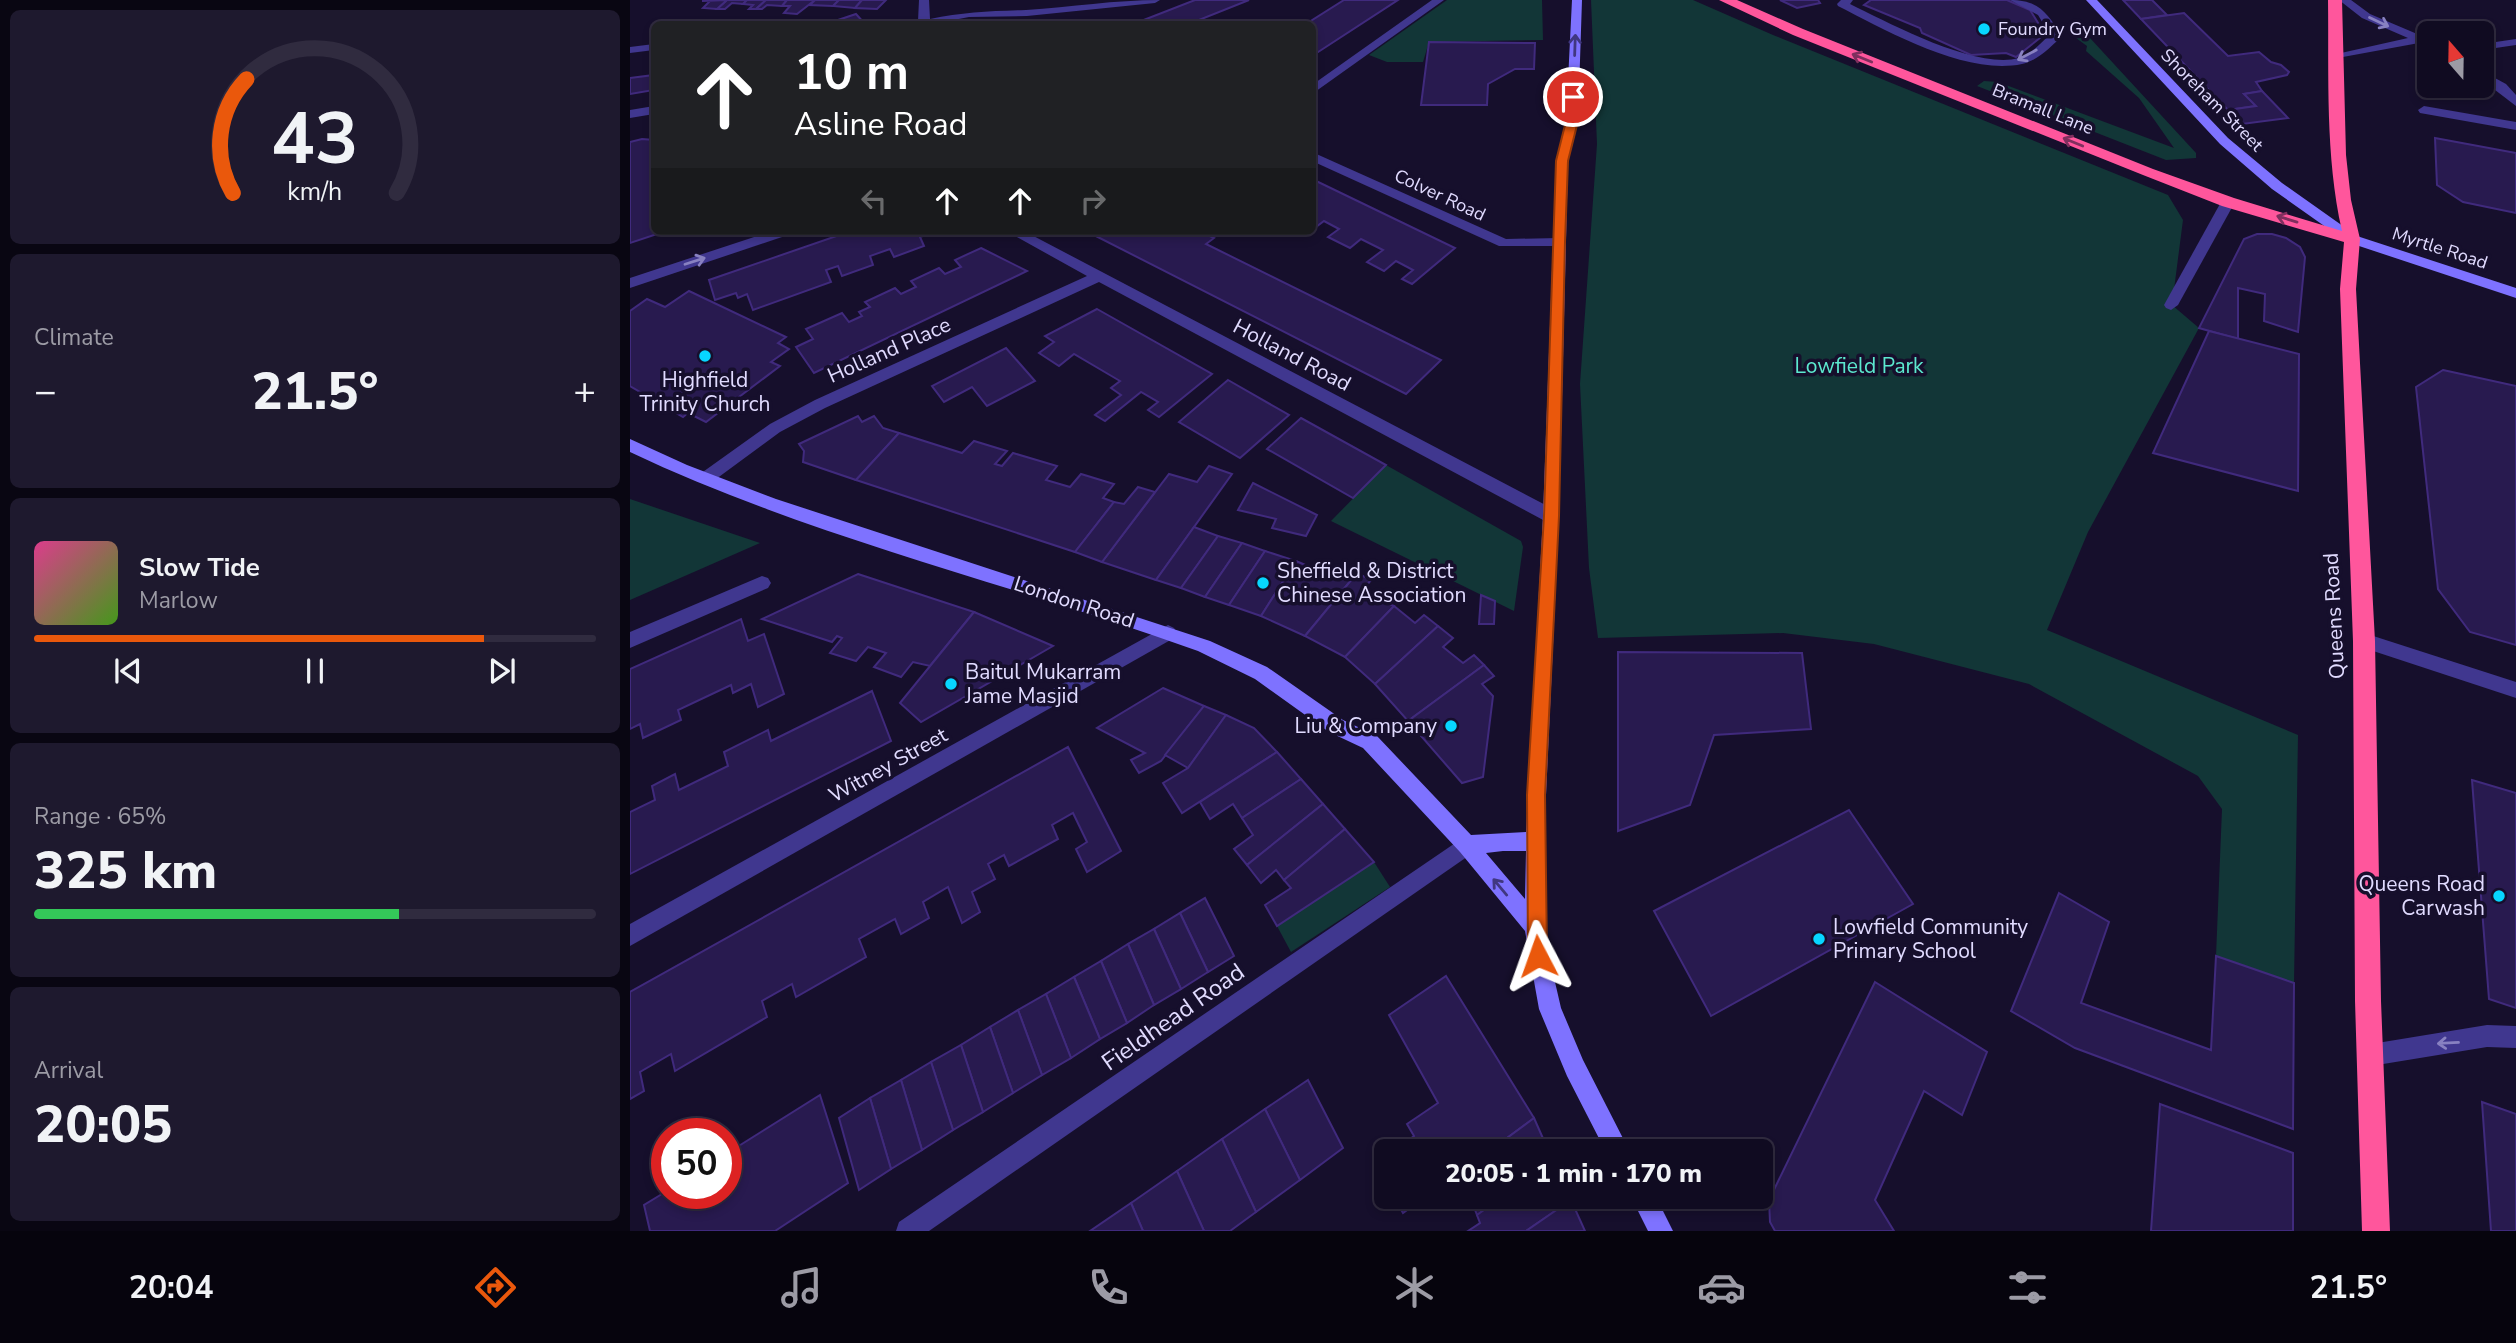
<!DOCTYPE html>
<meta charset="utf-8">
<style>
body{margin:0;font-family:"Nunito Sans",sans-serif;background:#1e192e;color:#f1f3f6;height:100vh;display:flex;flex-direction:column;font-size:26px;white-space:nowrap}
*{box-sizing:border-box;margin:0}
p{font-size:23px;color:#9c9ba5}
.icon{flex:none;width:38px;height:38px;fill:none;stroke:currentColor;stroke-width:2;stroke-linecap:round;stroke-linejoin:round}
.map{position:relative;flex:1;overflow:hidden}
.drawer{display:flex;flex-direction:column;gap:10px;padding:10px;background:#090612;width:630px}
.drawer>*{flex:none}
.top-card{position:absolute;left:21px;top:21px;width:665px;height:214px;border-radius:10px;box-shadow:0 4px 10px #0003,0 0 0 2px #302b3f;background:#202124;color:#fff;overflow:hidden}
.needle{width:46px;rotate:340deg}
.buttons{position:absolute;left:1787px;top:21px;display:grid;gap:14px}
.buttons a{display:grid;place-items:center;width:77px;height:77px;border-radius:10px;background:#100b21;box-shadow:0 4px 10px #0003,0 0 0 2px #302b3f;font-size:35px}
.speed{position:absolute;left:21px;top:1118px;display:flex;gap:14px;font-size:35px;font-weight:700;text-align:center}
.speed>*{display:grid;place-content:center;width:91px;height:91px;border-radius:50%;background:#100b21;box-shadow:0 4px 10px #0003,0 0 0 2px #302b3f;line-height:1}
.speed .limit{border:10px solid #d22;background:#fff;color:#111}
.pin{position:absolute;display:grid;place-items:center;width:60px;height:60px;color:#fff;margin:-30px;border:4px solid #fff;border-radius:50%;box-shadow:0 2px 7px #0007}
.me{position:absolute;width:77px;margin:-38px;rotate:356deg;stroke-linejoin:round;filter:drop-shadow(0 0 5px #0008)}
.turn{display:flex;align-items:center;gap:24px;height:147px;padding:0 28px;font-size:32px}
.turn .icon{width:91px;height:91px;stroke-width:2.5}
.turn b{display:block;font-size:49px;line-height:60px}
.lanes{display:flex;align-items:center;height:66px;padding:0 28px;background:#0003;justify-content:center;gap:35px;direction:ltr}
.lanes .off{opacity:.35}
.big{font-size:52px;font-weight:800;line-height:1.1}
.drawer .widget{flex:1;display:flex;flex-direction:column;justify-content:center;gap:10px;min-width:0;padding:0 24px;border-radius:10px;background:#1e192e}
.drawer .dial{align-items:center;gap:0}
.dial svg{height:182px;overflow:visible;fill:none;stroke:#302b3f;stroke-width:7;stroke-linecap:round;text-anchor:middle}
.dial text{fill:#f1f3f6;stroke:none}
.song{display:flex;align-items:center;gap:21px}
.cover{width:84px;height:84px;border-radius:10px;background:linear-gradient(135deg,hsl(330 70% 55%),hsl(100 70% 35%))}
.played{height:7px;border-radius:4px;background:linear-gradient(90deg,#ea580c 80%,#302b3f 80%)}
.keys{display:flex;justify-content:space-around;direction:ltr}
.heat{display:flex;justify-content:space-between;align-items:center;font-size:38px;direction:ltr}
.charge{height:10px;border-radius:5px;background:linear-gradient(90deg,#34c759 65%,#302b3f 0)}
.trip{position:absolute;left:744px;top:1139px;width:399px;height:70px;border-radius:10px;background:#100b21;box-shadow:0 4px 10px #0003,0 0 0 2px #302b3f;font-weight:800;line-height:70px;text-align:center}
.menu{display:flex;height:112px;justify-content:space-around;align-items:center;background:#06040d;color:#9c9ba5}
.menu .icon{width:49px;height:49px}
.menu .current{color:#ea580c}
.menu b{font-size:32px;color:#f1f3f6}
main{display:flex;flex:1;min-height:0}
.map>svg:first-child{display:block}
.green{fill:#123637}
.building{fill:#281a4f;stroke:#402a7d;stroke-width:2}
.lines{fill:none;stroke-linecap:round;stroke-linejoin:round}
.lane{fill:#40378f;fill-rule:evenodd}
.street{fill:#40378f;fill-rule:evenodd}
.secondary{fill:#7e72ff;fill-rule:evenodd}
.highway{fill:#ff569c;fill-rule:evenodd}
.oneway{stroke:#8881c1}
.oneway2{stroke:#403780}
.oneway3{stroke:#7f2f5e}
.route{fill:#ea580c;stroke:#983908;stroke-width:2}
.poi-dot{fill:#07d6ff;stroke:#160f2c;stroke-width:2.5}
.labels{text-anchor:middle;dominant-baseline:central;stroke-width:7;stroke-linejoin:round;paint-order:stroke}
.far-poi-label{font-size:18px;fill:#e1dbff;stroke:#160f2c;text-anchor:start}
.far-street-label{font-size:18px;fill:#e1dbff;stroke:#160f2c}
.street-label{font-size:21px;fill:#e1dbff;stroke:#160f2c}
.park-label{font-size:21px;fill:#5ce9cf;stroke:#160f2c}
.poi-label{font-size:21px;fill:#e1dbff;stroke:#160f2c;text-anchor:start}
.near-street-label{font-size:24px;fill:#e1dbff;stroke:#160f2c}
</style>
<main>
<section class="drawer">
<div class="widget dial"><svg viewBox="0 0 100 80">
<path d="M14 69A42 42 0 1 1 86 69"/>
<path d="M14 69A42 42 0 0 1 20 19" stroke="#ea580c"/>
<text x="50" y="56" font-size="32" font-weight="700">43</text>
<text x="50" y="72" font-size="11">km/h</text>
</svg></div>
<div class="widget"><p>Climate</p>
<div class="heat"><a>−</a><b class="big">21.5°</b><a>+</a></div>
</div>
<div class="widget">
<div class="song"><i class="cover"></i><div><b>Slow Tide</b><p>Marlow</p></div></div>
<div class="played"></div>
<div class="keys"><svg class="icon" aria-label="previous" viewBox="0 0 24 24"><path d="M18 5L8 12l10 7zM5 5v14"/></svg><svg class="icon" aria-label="pause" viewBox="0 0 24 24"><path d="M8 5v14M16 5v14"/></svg><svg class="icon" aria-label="next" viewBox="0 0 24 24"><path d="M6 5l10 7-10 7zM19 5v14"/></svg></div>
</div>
<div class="widget"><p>Range · 65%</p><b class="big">325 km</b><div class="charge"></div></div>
<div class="widget"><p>Arrival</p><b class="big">20:05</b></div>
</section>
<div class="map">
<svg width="1886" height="1231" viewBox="0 0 1886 1231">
<rect width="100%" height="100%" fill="#160f2c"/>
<g class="green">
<path d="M817,0H912L913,40L799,42L793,62H757L739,55Z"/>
<path d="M961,0H1063L1143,35L1538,195L1553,220L1542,305L1569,328L1458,532L1417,630L1668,735L1664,983L1586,956L1592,809L1568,776L1399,684L1244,644L1153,633L968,638L959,568L950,384L967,144Z"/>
<path d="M1446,38H1460L1566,153V158L1536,160L1347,86L1354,81L1368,82L1544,148L1509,98L1456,51L1457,46Z"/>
<path d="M756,465L891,541L893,547L884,611L701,521Z"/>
<path d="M0,499L130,543L0,600Z"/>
<path d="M744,862L760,887L661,952L647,926Z"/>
</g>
<g class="building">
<path d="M97,0H117L113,4L102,3L95,9H87Z"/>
<path d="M97,0L87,9L73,8L80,1H72Z"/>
<path d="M117,0H136L126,9H119L123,5L113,4Z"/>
<path d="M136,0H157L152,6L137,5L132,9H126Z"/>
<path d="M157,0H185L167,14L154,13L160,6H152Z"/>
<path d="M185,0H209L203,6L180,5Z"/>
<path d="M209,0H232L225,8L203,6Z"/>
<path d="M232,0H256L247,9L225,8Z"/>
<path d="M565,0H619L559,24L506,23Z"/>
<path d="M714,0H768L682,56V24H676Z"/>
<path d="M1150,0H1188L1190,3L1167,8Z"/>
<path d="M1241,0H1377L1400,10L1410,26L1420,30L1386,57L1376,53L1341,55L1292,33L1290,28L1234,5Z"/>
<path d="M1493,0H1522L1537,15L1511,19Z"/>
<path d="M1554,13L1598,56L1629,52L1641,62L1651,65L1659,72L1657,75L1626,82L1632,91L1614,94L1626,106L1598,110L1511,19Z"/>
<path d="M226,14L235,24H196Z"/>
<path d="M799,42L905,43L904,69H885L858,84L857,105H791Z"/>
<path d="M24,75V90L0,94V78Z"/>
<path d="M1632,91L1658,118L1612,124L1598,110L1626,106L1614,94Z"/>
<path d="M1805,138L1886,153V213L1833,202L1807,185Z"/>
<path d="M12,139L24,140V231H36L0,243V142Z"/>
<path d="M682,179L825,248L782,284L772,279L783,270L766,261L754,271L737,262L753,250L731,239L720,248L698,237L709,229L694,221L682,230Z"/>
<path d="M221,231H306L290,237L294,246L264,257L260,249L240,256L243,265L212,276L208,266L196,270L201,282L123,310L117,294L108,298L106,293L85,300L79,280Z"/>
<path d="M456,231H548L554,234L558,231H575L573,233L584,238L576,244L811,360L776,394Z"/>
<path d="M1627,234H1642L1656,238L1670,247L1675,257L1668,332L1634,321L1635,294L1608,288V339L1569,328L1614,239Z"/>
<path d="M351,248L397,271L184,373L166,347L183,339L176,329L212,313L219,322L232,316L229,312L240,307L235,302L265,288L271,294L286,287L281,281L309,268L315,274L331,267L325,260Z"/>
<path d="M59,291L156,337L148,343L159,349L141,362L150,366L76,422L58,413L53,417L0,386V311L17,299L35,307Z"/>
<path d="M467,309L582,374L529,417L518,410L528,402L511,392L475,421L465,415L491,395L481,388L490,381L444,354L429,366L409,353L424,342L415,336Z"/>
<path d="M1579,331L1669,354L1668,491L1523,453Z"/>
<path d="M376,348L405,381L357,406L342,387L314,402L302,386Z"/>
<path d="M1813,370L1886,386V645L1840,632L1808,589L1786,387Z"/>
<path d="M598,380L659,415L610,458L549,422Z"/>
<path d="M228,416L232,422L244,416L253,428L269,433L226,480L173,462L174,451L169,444Z"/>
<path d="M671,418L756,465L723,498L637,449Z"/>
<path d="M269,433L332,453L344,441L377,451L365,464L372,466L383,453L427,466L416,480L440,487L451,474L484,484L473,498L484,502L445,552L226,480Z"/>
<path d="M579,466L602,474L526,580L472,562L539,474L567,482Z"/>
<path d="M623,483L687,515L676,536L642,528L646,519L608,510Z"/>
<path d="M508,487L525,492L472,562L445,552L484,502L494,504Z"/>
<path d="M564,527L588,536L551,588L526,580Z"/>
<path d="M588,536L612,543L575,597L551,588Z"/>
<path d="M612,543L635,551L599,605L575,597Z"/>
<path d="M635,551L666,561L631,616L599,605Z"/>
<path d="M666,561L706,578L715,567L727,573L675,636L631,616Z"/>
<path d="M727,573L741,580L732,591L764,606L715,657L675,636Z"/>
<path d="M228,574L344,612L300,666L283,662L271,677L244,667L256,653L238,647L226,661L200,653L212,638L207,636L202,642L132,619Z"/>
<path d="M851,595L865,601L864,624H849Z"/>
<path d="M764,606L785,623L794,615L808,626L745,684L715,657Z"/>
<path d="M344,612L423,646L291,722L270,703Z"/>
<path d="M111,619L118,641L134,634L154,694L128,707L121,684L103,693L101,685L48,710L51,720L13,738L10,724L0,729V669Z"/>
<path d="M808,626L823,638L813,647L833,663L844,655L854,665L778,721L745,684Z"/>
<path d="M988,652L1172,653L1181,729L1084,735L1060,805L988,831Z"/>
<path d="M854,665L864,676L852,684L863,696L853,777L832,783L778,721Z"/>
<path d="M533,688L574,706L531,761L509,773L501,760L515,753L467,728Z"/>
<path d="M242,691L261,741L0,874V812L25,800L22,786L45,774L49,790L98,766L94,752L138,730L141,741Z"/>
<path d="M574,706L596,715L558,768L535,755Z"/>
<path d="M596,715L624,728L647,752L552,813L533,783L558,768Z"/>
<path d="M438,747L491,851L457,872L446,849L457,842L443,813L422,825L428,839L379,866L374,855L358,864L365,879L342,892L350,912L332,923L318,887L293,902L299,918L271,934L265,919L229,939L236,957L166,997L162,984L132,1001L137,1017L45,1071L41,1054L10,1072L14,1091L0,1099V992Z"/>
<path d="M647,752L671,779L612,818L603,804L580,819L570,802Z"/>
<path d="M671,779L693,804L617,865L604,849L623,835L612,818Z"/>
<path d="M1842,780L1886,793V1008L1859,999Z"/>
<path d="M693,804L715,829L654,880L646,870L631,883L617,865Z"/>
<path d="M1219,810L1283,904L1081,1016L1024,911Z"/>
<path d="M715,829L744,862L647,926L635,905L661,888L654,880Z"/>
<path d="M1429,893L1479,922L1451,1003L1581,1050L1586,956L1664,983L1663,1129L1445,1048L1381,1011Z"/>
<path d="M575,898L604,956L578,972L550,913Z"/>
<path d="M550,913L578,972L551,989L524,929Z"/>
<path d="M524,929L551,989L524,1005L498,944Z"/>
<path d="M498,944L524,1005L497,1023L471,961Z"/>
<path d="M471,961L497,1023L470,1039L444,977Z"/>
<path d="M816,976L904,1118L858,1152H763L784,1136L777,1124L808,1103L759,1015Z"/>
<path d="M444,977L470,1039L441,1058L416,994Z"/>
<path d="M1245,982L1357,1052L1332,1115L1294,1091L1245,1200L1264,1231H1145L1140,1222L1139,1200Z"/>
<path d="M416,994L441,1058L412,1075L388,1010Z"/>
<path d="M388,1010L412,1075L383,1093L360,1027Z"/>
<path d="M360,1027L383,1093L353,1112L331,1045Z"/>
<path d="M331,1045L353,1112L323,1130L301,1062Z"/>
<path d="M301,1062L323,1130L292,1150L271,1080Z"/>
<path d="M271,1080L292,1150L261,1169L240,1098Z"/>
<path d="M678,1080L713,1148L670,1180L635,1109Z"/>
<path d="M190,1095L218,1183L145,1231H20L14,1205L37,1191V1194H96V1154Z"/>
<path d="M240,1098L261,1169L229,1190L209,1118Z"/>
<path d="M1852,1102L1886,1114V1231H1861Z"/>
<path d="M1530,1104L1663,1153V1231H1521Z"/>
<path d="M635,1109L670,1180L626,1212L592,1139Z"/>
<path d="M904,1118L919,1152H858Z"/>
<path d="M592,1139L626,1212L600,1231H574L547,1171Z"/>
<path d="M547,1171L574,1231H513L501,1203Z"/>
<path d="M764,1197H795L773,1213Z"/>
<path d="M840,1197H872L847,1215Z"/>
<path d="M872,1197H940L941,1200L896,1231H838L850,1223L847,1215Z"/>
<path d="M941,1200L955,1231H896Z"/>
<path d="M501,1203L513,1231H460Z"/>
</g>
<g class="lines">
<g class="lane">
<path d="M1211,0H1223L1220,4C1259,23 1346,70 1389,58C1401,55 1411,42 1420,35L1408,15L1380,0C1409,0 1417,13 1432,36C1422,46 1407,61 1392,64C1336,76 1257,31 1208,6L1207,4Z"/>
<path d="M1709,0H1721L1740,14L1799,39V46L1789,43L1702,59V55L1778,38L1732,18Z"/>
<path d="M1886,39V45L1852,50V44Z"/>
<path d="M24,44V50L0,53V47Z"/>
<path d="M1852,71L1876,84L1886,95V106L1852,80Z"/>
<path d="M1794,106L1886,122V130L1790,113L1788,110Z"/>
</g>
<g class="street">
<path d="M289,0H299L300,19C333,12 362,11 396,10C441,7 485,0 530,0L525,3L397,16L339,17L303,24H284L288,21Z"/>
<path d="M802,0H814L682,94V85Z"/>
<path d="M24,106V114L0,118V110Z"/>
<path d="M682,152L876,239L929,238L936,242L929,246H869L682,161Z"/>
<path d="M1598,198L1605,202L1548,305L1541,310L1536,308L1534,305L1591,202Z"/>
<path d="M142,231H163L161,234L0,288V278Z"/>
<path d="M376,231H394L927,511L929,516L927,521H915L469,282L195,408L150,432L82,482H70L68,478L70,474L140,424L185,400L457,276Z"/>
<path d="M132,576L138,578L141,583L138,588L0,648V632Z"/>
<path d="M538,625L544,628L547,633L544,638L0,946V924Z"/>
<path d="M1734,633L1886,682V698L1728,646L1725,641L1728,636Z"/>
<path d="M837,835L844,838L847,845L844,852L299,1231H266L269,1222Z"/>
<path d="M1857,1025L1886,1026V1048L1857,1047L1741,1066L1733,1063L1730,1055L1733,1047L1741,1044Z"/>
</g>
<g class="secondary">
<path d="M942,0H952L948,121L938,161L929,516L916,795L915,927L919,956L931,1008L953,1060L1000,1152H976L937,1076L909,1009L895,931L830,852L733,748L699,732L625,679L568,651C380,583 181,538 0,452V439L57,465L146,499L580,641L637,667L713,720L747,736L841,835L896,832L913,516L926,161L936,121ZM873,851H896L895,899L856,853Z"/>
<path d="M1456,0H1467L1598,138L1652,183L1727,236L1886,288V298L1717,242L1642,189L1590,144Z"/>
<path d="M1001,1197H1026L1043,1231H1018Z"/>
</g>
<path class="highway" d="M1089,0H1107L1173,29L1523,169L1604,198L1712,231C1695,155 1699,77 1698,0H1712L1716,155L1721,200L1730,239L1726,289L1745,641L1751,1001L1760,1231H1732L1725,1001L1723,641L1710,289L1714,242L1592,206L1513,175L1163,35Z"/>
</g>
<defs><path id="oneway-shaft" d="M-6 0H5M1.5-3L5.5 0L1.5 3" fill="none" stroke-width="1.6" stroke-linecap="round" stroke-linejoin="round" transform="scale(1.75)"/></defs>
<g class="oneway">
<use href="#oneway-shaft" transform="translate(1749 22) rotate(25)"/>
<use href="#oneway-shaft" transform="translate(1397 55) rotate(152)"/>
<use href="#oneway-shaft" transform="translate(65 261) rotate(-18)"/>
<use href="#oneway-shaft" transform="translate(1818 1043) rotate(177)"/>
</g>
<g class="oneway2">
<use href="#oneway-shaft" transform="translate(945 45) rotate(-88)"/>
<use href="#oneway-shaft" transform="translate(870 887) rotate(-130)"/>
</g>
<g class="oneway3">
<use href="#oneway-shaft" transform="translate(1232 58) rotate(-158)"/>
<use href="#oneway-shaft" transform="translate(1443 142) rotate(-158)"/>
<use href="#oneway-shaft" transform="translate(1657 219) rotate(-163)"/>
</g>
<path class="route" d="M939,94L949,97L948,121L938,161L935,242L929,516L915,795L917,956L915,963L908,966L901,963L898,956L897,795L914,516L926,161L936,121Z"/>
<g class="poi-dot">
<circle cx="1354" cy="29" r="7"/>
<circle cx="75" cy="356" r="7"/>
<circle cx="633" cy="583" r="7"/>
<circle cx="321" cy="684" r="7"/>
<circle cx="821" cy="726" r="7"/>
<circle cx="1869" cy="896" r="7"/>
<circle cx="1189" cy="939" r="7"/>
</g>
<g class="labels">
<g class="far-poi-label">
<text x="1368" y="29">Foundry Gym</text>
</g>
<g class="far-street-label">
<text transform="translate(1582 100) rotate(45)">Shoreham Street</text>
<text transform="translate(1413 109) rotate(22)">Bramall Lane</text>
<text transform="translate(810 195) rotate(25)">Colver Road</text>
<text transform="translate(1810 248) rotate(18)">Myrtle Road</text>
</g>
<g class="street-label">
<text transform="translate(259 350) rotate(-24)">Holland Place</text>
<text transform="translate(662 355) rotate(28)">Holland Road</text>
<text transform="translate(444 602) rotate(18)">London Road</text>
<text transform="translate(1704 616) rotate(-93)">Queens Road</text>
<text transform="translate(258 765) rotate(-29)">Witney Street</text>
</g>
<g class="park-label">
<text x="1229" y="366">Lowfield Park</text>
</g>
<g class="poi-label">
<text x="75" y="380" text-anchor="middle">Highfield<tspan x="75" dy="24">Trinity Church</tspan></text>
<text x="647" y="571">Sheffield &amp; District<tspan x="647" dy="24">Chinese Association</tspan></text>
<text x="335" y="672">Baitul Mukarram<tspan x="335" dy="24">Jame Masjid</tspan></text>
<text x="807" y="726" text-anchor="end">Liu &amp; Company</text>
<text x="1855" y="884" text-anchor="end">Queens Road<tspan x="1855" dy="24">Carwash</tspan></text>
<text x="1203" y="927">Lowfield Community<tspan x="1203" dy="24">Primary School</tspan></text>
</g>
<g class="near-street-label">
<text transform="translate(543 1017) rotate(-35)">Fieldhead Road</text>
</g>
</g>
</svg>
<div class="buttons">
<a><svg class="needle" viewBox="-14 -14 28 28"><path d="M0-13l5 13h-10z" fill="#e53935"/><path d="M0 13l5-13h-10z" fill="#9c9ba5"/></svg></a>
</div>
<div class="speed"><div class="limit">50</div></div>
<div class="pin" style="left:943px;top:97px;background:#d93025"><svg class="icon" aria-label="arrive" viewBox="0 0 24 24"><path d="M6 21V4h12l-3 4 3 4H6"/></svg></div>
<svg class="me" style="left:908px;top:956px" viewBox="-20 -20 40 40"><path d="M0-17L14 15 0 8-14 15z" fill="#ea580c" stroke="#fff" stroke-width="4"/></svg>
<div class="trip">20:05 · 1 min · 170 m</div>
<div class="top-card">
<div class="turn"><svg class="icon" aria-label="ahead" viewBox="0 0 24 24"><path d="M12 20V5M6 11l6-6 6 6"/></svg><div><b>10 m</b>Asline Road</div></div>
<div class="lanes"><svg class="icon off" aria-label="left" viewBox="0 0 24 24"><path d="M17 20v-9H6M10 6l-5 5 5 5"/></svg><svg class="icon" aria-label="ahead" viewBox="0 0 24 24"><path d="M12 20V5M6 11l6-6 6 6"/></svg><svg class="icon" aria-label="ahead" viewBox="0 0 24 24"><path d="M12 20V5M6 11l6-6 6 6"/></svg><svg class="icon off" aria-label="right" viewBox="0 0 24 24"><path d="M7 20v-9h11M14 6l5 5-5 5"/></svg></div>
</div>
</div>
</main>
<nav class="menu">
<b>20:04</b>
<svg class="icon current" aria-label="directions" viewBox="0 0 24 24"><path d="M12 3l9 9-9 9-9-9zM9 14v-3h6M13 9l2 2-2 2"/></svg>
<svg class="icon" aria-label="music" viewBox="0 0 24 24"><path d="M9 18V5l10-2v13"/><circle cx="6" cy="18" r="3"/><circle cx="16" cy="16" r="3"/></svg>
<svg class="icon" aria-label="phone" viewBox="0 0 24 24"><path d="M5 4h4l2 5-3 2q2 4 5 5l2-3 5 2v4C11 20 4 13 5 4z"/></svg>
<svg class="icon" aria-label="climate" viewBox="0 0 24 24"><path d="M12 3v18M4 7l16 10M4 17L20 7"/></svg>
<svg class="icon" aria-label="car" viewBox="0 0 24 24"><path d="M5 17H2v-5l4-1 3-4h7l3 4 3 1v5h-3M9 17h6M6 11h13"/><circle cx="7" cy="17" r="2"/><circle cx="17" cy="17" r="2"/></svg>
<svg class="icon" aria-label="filters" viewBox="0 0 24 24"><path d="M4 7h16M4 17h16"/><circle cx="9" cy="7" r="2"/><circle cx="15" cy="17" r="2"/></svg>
<b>21.5°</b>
</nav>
